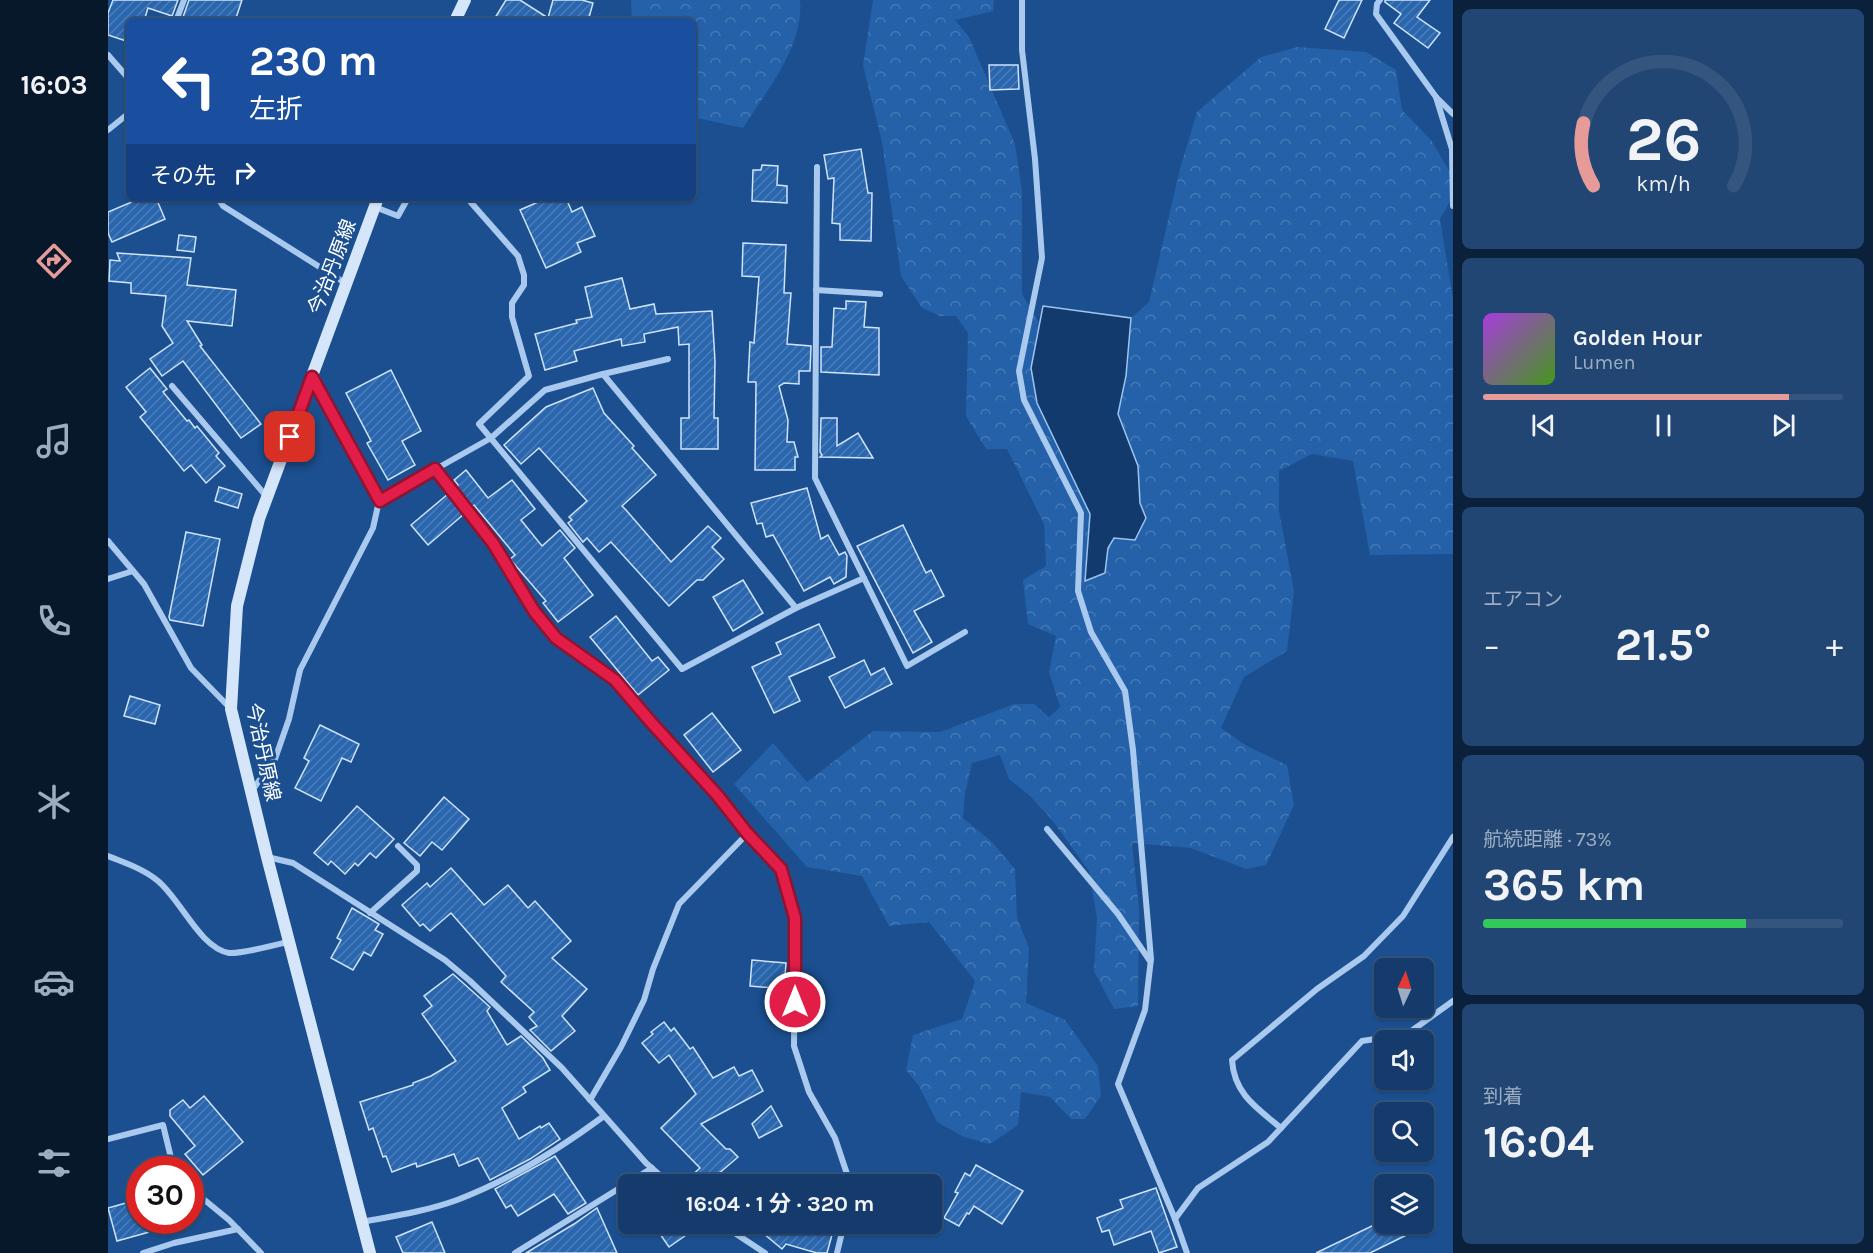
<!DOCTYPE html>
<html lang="ja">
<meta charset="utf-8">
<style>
body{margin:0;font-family:Karla,"Noto Sans JP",sans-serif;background:#214673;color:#f1f3f6;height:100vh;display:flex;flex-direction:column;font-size:22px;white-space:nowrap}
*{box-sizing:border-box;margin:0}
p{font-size:20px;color:#9dadc1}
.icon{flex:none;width:33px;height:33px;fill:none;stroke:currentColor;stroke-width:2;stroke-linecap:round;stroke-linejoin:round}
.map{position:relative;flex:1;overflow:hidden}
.drawer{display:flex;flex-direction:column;gap:9px;padding:9px;background:#0b203b;width:420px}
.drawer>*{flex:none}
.banner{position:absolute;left:18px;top:18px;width:570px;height:183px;border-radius:9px;box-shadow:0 2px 4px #0004,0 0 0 2px #33557e;background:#1a4fa0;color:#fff;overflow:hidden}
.needle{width:39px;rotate:4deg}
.fabs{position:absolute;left:1266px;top:958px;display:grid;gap:12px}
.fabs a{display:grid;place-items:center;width:60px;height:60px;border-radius:9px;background:#143b6b;box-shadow:0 2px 4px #0004,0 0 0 2px #33557e;font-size:30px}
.speed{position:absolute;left:18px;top:1156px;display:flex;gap:12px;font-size:30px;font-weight:700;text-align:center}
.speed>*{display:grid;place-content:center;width:78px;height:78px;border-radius:50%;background:#143b6b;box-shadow:0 2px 4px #0004,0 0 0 2px #33557e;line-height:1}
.speed .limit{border:9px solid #d22;background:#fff;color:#111}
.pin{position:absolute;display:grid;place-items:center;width:51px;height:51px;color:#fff;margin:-26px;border-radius:12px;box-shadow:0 3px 9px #0006}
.me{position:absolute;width:66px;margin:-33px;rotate:0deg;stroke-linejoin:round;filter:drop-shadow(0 0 4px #0008)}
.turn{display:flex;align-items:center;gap:21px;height:126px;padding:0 24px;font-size:27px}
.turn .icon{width:78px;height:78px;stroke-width:2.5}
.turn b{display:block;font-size:42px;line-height:51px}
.then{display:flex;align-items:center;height:57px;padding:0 24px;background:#0003;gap:12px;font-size:22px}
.big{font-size:45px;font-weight:700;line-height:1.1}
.drawer .widget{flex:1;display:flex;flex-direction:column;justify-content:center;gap:9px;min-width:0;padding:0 21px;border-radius:9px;background:#214673}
.drawer .dial{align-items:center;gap:0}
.dial svg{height:156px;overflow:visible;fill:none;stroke:#33557e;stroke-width:7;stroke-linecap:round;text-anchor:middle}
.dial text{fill:#f1f3f6;stroke:none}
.song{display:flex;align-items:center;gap:18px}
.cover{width:72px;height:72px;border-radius:9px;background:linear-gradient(135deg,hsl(280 70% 55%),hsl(100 70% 35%))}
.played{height:6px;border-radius:3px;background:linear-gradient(90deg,#e69b98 85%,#33557e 85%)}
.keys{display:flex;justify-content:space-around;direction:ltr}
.heat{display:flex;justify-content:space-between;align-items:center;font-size:33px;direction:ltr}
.charge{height:9px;border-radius:4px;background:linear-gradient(90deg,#34c759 73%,#33557e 0)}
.trip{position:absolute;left:510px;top:1174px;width:324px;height:60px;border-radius:9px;background:#143b6b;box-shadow:0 2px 4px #0004,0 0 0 2px #33557e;font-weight:700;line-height:60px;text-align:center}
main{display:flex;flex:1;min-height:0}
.dock{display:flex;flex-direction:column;width:108px;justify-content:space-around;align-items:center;background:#08182b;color:#9dadc1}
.dock .icon{width:42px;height:42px}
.dock .on{color:#e69b98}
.dock b{font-size:27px;color:#f1f3f6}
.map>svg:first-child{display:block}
.forest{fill:url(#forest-crowns)}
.water{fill:#123a6d;stroke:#9cc4f0;stroke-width:1.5}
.building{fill:url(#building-hatch);stroke:#cfe3fa;stroke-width:1.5}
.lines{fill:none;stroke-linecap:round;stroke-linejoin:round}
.street{stroke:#a9c9ee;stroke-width:6}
.secondary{stroke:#d6e6fa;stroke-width:12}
.route-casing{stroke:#92132f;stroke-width:15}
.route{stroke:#e11d48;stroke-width:10}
.labels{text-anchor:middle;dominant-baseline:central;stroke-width:6;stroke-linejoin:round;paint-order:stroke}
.street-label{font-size:20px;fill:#fff;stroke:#1b4f8f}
</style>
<main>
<nav class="dock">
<b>16:03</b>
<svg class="icon on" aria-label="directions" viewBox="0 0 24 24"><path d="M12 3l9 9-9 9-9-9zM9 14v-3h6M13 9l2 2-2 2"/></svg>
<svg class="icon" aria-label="music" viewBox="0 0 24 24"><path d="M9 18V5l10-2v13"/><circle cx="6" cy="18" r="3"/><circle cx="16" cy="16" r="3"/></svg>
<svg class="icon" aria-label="phone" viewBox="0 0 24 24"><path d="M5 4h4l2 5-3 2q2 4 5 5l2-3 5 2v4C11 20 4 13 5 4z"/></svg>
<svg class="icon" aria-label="climate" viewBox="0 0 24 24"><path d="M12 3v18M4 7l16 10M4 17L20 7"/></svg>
<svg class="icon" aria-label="car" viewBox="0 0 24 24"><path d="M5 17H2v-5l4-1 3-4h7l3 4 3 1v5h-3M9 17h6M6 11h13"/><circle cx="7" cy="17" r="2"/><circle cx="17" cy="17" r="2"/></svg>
<svg class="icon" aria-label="filters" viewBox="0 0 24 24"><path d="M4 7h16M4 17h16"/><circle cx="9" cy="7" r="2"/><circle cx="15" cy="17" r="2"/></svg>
</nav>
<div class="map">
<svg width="1345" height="1253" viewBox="0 0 1345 1253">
<defs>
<pattern id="forest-crowns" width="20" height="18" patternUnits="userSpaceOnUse" patternTransform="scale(1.5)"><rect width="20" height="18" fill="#2461a8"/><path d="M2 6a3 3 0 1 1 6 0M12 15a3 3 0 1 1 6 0" fill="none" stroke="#4579b5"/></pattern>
<pattern id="building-hatch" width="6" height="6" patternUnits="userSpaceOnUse" patternTransform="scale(1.5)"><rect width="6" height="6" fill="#2a66ad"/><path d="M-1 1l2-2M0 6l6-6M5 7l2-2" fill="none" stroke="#4a7db9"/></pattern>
</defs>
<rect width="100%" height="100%" fill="#1b4f8f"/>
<g class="forest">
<path d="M523,0H692C696,47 659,90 635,128L585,117V21H524Z"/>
<path d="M765,0H886L885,11L847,20L861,37L907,144L914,191V294L937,333L1000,414L1012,328L1041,302L1072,169L1089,112L1153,57L1189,47L1258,52L1288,70L1294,110L1323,140L1342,172L1343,200L1332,219L1345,299V554L1262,555L1245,461L1204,454L1171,471V511L1186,591L1179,651L1136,677L1113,728L1139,746L1179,765L1186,805L1158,865L1138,869L1083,848L1024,843L1031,908L1030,1006L1006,1009L986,971L989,918L981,871L944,820L921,795L901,779L892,755L864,763L857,793L855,818L884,842L907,869L909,918L921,948L918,1003L957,1020L990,1066L993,1096L977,1119H963L942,1097L913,1092L910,1125L882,1144L856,1137L829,1122L811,1086L798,1070L805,1035L854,1019L867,981L821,922L781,926L754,876L699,867L626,784L665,743L699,782L765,731L832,732L906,704H926L941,717L952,707L941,672L948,636L920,624L915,580L938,566L936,524L899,449H878L858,416L860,333L848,316H832L814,308L793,276L774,142L755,65Z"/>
</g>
<path class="water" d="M935,306L1023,318L1018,376L1010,414L1030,466L1032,503L1038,518L1027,540L1006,538L1000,548L997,573L977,581L982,514L929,403L923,368Z"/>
<g class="building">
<path d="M5,0H70L64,16L40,8L36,21H21V42L0,35V13Z"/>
<path d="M81,0H134L127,21H78L74,20Z"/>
<path d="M398,0H412L440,18L445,0H474L485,3L480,21H385Z"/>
<path d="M1231,0H1254L1236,38L1217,29Z"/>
<path d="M1277,0H1322L1309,17L1332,33L1320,48L1286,23L1293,14L1277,2Z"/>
<path d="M881,65H910L911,89L882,90Z"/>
<path d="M753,149L760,193H764L763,241L732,240V224L724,223L726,178L720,179L716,155Z"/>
<path d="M654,165L670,166L669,185L679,186V203L644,201L645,170H653Z"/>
<path d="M33,198H48L57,219L4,242L0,233V212Z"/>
<path d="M439,198H458L464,212L474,207L487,236L469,243L473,252L438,268L412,210Z"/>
<path d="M71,235L88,237L86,252L69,250Z"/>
<path d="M635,243L678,245L676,293H683L679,344L703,346L702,371H691V384L676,383L671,386L680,420L679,442H686L690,457H687V470H647L648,382H640L642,342L646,343L651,277L634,276Z"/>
<path d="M9,253L83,258L79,285L128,290L124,326L79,321L94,345L92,346L153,424L133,438L75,361L54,376L42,359L65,343L54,326L58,296L23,293V283L1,281L2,260L12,261Z"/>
<path d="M514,278L522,309L546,304L548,314L604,311L607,361L606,418H610V449H573V418H581V344L571,345L570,327L536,334L537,342L514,346L513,339L466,351L469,361L437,370L427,334L469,323L468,320L484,317L477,287Z"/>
<path d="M738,301L758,302L756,327L771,328V375L713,372V347H724L726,308L738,309Z"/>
<path d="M42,368L59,389L55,392L79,421L81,420L87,428L89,426L111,453L108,456L117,466L98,483L83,465L76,471L32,417L38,412L18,387Z"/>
<path d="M283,370L313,431L294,441L307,465L280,480L259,443L263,441L238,393Z"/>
<path d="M485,388L496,413L526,446L524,448L548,475L514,506L518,510L563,562L600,526L613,538L604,547L616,559L595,580H589L561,606L503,542L491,552L479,538L475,542L460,523L464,520L461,517L479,501L431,448L413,464L396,445L438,407Z"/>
<path d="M713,418H729V446L750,433L765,458L712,457L714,455L712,452Z"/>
<path d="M358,470L380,498L404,480L427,509L413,520L434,546L452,530L467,548L456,558L485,595L450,622L435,603L438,601L402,559L407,555L366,505L364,507L348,487L350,485L346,480Z"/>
<path d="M111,487L134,494L130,508L107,501Z"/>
<path d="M699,488L713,539L720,535L731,555L737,552L739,556L738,577L726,584L722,577L696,591L665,535L658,537L654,523L649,524L643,503Z"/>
<path d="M340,494L356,514L320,545L303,525Z"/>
<path d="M795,525L818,573L823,570L836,596L806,611L824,642L805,653L749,546Z"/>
<path d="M78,532L112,539L95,626L62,620L61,617Z"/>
<path d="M635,580L655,613L625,631L605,597Z"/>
<path d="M508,616L544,661L550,657L561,670L530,695L482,637Z"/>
<path d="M711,624L727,657L681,677L692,701L666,713L644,667L673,654L668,643Z"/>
<path d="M756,660L763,675L776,668L784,684L737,708L721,677Z"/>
<path d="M22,696L52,705L47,724L16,716Z"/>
<path d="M604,713L633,750L605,772L576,735Z"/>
<path d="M212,725L251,744L243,762L234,758L213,801L187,788L201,761L196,758Z"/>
<path d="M336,797L361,819L334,850L324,842L312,856L296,843Z"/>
<path d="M249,806L286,839L268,858L262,853L250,866L247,863L237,874L223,861L220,865L206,853Z"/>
<path d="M343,868L376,905L400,885L420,908L427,901L463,941L444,958L479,989L454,1016L467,1031L443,1051L422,1030L429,1026L421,1017L426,1012L393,982L398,976L343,913L322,931L315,924L312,926L294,905L319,883L322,887Z"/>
<path d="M244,908L271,924L267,930L275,934L263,956L256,952L245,970L223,958L233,940L229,938Z"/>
<path d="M644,960L678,963L676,989L642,986Z"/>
<path d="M345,974L382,1007L379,1011L399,1045L413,1036L435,1058L442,1070L415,1087L418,1092L394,1108L411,1139L432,1126L433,1128L441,1123L452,1139L422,1159L382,1180L370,1158L351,1166L346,1154L309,1167L308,1163L284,1172L278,1156L275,1157L265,1128L261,1130L252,1102L305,1085V1083L323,1076L348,1061L314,1014L324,1006L316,996Z"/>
<path d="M556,1022L563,1031L566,1028L582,1049L585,1047L605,1078L626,1067L631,1076L644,1070L655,1091L593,1124L618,1149H622L630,1157L609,1175L611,1177L602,1185H573L592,1168L553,1128L588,1094L561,1055L551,1063L534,1043L545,1034L543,1032Z"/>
<path d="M96,1096L135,1142L95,1175L77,1154L87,1146L62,1116V1110L75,1100L82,1108Z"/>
<path d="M663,1106L674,1126L651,1138L644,1124Z"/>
<path d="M447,1156L478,1203L460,1214L446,1194L410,1216L403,1205L398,1208L387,1189Z"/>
<path d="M868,1165L915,1191L894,1224L866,1206L861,1214L859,1213L851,1226L836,1218L850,1193L847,1192L857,1173L862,1176Z"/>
<path d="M1048,1188L1069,1247L1051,1253L1043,1231L1006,1245L1001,1230L994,1232L989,1218L1015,1208L1012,1200Z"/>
<path d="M32,1199V1221H62L63,1226L9,1241L0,1208Z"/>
<path d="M489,1208L509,1253H418L466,1224Z"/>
<path d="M324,1222L337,1253H295L288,1237Z"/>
<path d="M545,1224H594L561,1247Z"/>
<path d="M644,1224H692L695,1228L700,1224H727L719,1253H709L678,1244L674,1249Z"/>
<path d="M1268,1224H1321L1262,1253H1208Z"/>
</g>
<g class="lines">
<g class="street">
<path d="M914,0V50L927,159L934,258L911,371L916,400L973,513L970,591L983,632L1017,691L1025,750L1043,959L1037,1010L1010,1084L1067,1219L1079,1253"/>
<path d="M1272,0L1269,4L1268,14L1328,97L1344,149L1345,206"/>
<path d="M68,21L76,0"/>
<path d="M0,55L21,79"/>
<path d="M1328,97L1345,114"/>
<path d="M0,130L21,113"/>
<path d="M709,167L707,478L799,666L857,632"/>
<path d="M110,198L115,206L237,283"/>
<path d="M359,198L410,256L416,275V285L404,303V317L421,376L371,424L574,669L688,608L756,578"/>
<path d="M267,207L290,216L300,198"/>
<path d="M708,290L772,294"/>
<path d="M495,374L560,359"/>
<path d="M205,377L271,501L383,438L437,390L495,374L688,608"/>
<path d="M64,386L159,497"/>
<path d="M327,469L385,543L426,611L448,638L507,680L542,721L610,796L640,833"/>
<path d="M0,541L36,584L83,668L123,709"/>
<path d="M0,579L25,571"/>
<path d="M143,792L167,759L181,719L192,670L265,528L271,501"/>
<path d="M939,829L1010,914L1042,961"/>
<path d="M0,856C17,863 36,869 50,881C73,900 92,948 121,953C134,954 166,945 180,942"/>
<path d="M159,857L185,863L337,960L362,981L454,1068L538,1163L563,1185"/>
<path d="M262,913L309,871V865L290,846"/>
<path d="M482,1100L513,1047L536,1000L545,969L571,904L640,833L673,869L687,918L686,1046L701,1092L727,1138L739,1174V1185"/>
<path d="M1173,1128C1149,1108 1126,1094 1124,1060L1209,989L1256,956L1295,916L1345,837"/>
<path d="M0,1139L55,1125L66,1170"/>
<path d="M82,1188L121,1220L153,1253"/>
<path d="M1067,1219L1090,1188L1160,1142L1254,1041L1280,1037H1295L1345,1001"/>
<path d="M254,1222C286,1216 319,1211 349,1200C402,1180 450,1150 496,1116"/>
<path d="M613,1224L657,1253"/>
<path d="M35,1253L66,1243L130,1229"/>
<path d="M407,1253L544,1168"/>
<path d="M729,1253L736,1224"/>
</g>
<g class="secondary">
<path d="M347,21L357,0"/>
<path d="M262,1253L159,857L123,709L129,606L151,519L270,198"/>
</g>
</g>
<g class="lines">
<defs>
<path id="route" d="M182,437L204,377L272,501L327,469L385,543L426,611L448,638L507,680L542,721L610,796L639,833L673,869L687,918V1002"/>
</defs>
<use href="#route" class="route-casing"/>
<use href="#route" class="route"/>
</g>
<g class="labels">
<g class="street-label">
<text transform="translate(224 267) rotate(-69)">今治丹原線</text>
<text transform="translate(155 752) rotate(78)">今治丹原線</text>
</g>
</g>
</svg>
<div class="fabs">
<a><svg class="needle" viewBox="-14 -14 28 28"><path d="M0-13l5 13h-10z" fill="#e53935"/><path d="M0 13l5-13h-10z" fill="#9dadc1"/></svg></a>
<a><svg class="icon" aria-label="sound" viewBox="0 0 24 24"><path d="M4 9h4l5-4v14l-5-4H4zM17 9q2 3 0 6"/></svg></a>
<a><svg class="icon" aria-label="search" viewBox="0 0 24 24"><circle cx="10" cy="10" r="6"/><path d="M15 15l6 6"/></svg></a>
<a><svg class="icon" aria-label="layers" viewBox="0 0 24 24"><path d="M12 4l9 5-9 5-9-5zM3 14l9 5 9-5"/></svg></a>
</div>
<div class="speed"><div class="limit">30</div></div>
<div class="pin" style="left:182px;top:437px;background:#d93025"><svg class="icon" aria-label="arrive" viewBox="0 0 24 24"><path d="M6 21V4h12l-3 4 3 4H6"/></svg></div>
<svg class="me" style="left:687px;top:1002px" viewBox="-20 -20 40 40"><circle r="17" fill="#e11d48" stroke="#fff" stroke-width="3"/><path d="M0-11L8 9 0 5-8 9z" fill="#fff"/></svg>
<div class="trip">16:04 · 1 分 · 320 m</div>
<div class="banner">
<div class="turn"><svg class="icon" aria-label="left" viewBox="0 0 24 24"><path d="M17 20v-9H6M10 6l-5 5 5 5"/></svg><div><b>230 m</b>左折</div></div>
<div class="then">その先<svg class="icon" aria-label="right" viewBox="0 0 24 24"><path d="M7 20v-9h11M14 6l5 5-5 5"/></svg></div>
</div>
</div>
<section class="drawer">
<div class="widget dial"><svg viewBox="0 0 100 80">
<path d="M14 69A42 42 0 1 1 86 69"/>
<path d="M14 69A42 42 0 0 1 9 37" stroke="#e69b98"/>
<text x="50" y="56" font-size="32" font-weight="700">26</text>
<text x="50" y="72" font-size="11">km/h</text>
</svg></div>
<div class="widget">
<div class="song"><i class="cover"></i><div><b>Golden Hour</b><p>Lumen</p></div></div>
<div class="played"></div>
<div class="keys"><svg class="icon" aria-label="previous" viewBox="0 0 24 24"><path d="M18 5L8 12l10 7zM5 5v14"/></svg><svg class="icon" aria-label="pause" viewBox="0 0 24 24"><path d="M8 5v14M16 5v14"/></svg><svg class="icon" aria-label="next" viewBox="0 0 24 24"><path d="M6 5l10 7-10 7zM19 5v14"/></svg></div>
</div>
<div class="widget"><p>エアコン</p>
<div class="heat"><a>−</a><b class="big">21.5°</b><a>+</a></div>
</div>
<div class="widget"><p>航続距離 · 73%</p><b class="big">365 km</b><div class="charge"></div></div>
<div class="widget"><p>到着</p><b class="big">16:04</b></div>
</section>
</main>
